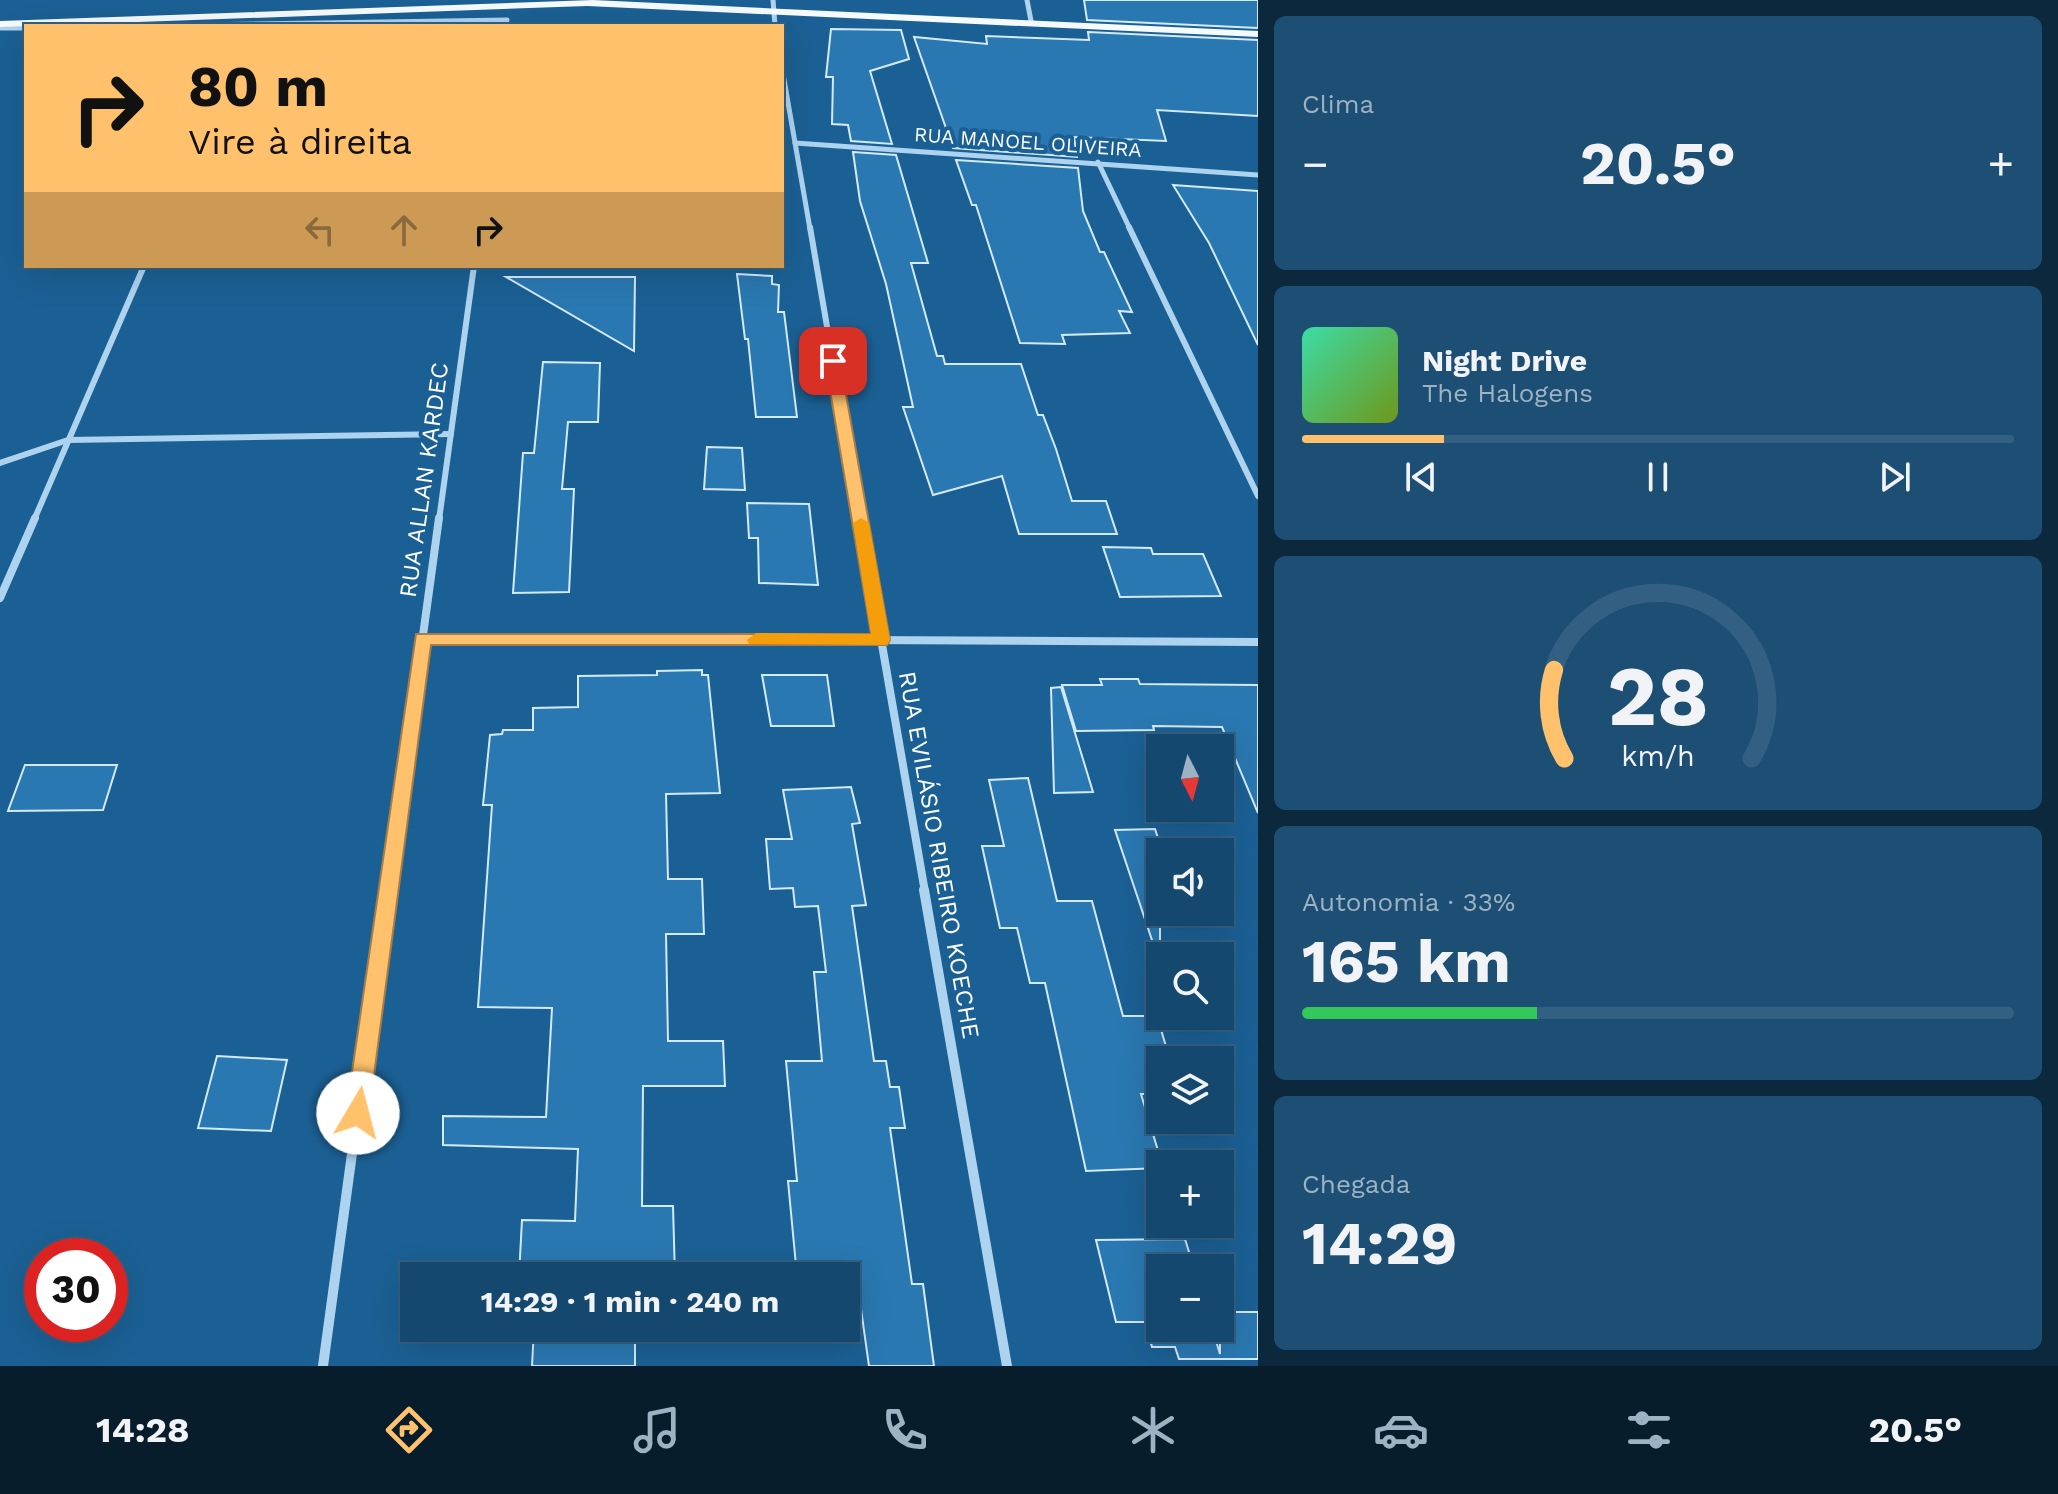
<!DOCTYPE html>
<html lang="pt">
<meta charset="utf-8">
<style>
body{margin:0;font-family:"Work Sans",sans-serif;background:#1d4f74;color:#f1f3f6;height:100vh;display:flex;flex-direction:column;font-size:30px;white-space:nowrap}
*{box-sizing:border-box;margin:0}
p{font-size:26px;color:#9db2c3}
.icon{flex:none;width:44px;height:44px;fill:none;stroke:currentColor;stroke-width:2;stroke-linecap:round;stroke-linejoin:round}
.map{position:relative;flex:1;overflow:hidden}
.side{display:flex;flex-direction:column;gap:16px;padding:16px;background:#0b283d;width:800px}
.side>*{flex:none}
.top-card{position:absolute;left:24px;top:24px;width:760px;height:244px;border-radius:0px;box-shadow:0 8px 32px #0002,0 0 0 2px #336082;background:#ffc16b;color:#111;overflow:hidden}
.needle{width:52px;rotate:174deg}
.tools{position:absolute;left:1146px;top:734px;display:grid;gap:16px}
.tools a{display:grid;place-items:center;width:88px;height:88px;border-radius:0px;background:#14486f;box-shadow:0 8px 32px #0002,0 0 0 2px #336082;font-size:40px}
.speed{position:absolute;left:24px;top:1238px;display:flex;gap:16px;font-size:40px;font-weight:700;text-align:center}
.speed>*{display:grid;place-content:center;width:104px;height:104px;border-radius:50%;background:#14486f;box-shadow:0 8px 32px #0002,0 0 0 2px #336082;line-height:1}
.speed .limit{border:12px solid #d22;background:#fff;color:#111}
.pin{position:absolute;display:grid;place-items:center;width:68px;height:68px;color:#fff;margin:-34px;border-radius:16px;box-shadow:0 4px 12px #0006}
.me{position:absolute;width:88px;margin:-44px;rotate:8deg;stroke-linejoin:round;filter:drop-shadow(0 0 6px #0008)}
.turn{display:flex;align-items:center;gap:28px;height:168px;padding:0 32px;font-size:36px}
.turn .icon{width:104px;height:104px;stroke-width:2.5}
.turn b{display:block;font-size:56px;line-height:68px}
.lanes{display:flex;align-items:center;height:76px;padding:0 32px;background:#0003;justify-content:center;gap:40px;direction:ltr}
.lanes .off{opacity:.35}
.big{font-size:60px;font-weight:700;line-height:1.1}
.side .widget{flex:1;display:flex;flex-direction:column;justify-content:center;gap:12px;min-width:0;padding:0 28px;border-radius:12px;background:#1d4f74}
.side .dial{align-items:center;gap:0}
.dial svg{height:208px;overflow:visible;fill:none;stroke:#336082;stroke-width:7;stroke-linecap:round;text-anchor:middle}
.dial text{fill:#f1f3f6;stroke:none}
.song{display:flex;align-items:center;gap:24px}
.cover{width:96px;height:96px;border-radius:12px;background:linear-gradient(135deg,hsl(160 70% 55%),hsl(80 70% 35%))}
.played{height:8px;border-radius:4px;background:linear-gradient(90deg,#ffc16b 20%,#336082 20%)}
.keys{display:flex;justify-content:space-around;direction:ltr}
.heat{display:flex;justify-content:space-between;align-items:center;font-size:44px;direction:ltr}
.charge{height:12px;border-radius:6px;background:linear-gradient(90deg,#34c759 33%,#336082 0)}
.trip{position:absolute;left:400px;top:1262px;width:460px;height:80px;border-radius:0px;background:#14486f;box-shadow:0 8px 32px #0002,0 0 0 2px #336082;font-weight:700;line-height:80px;text-align:center}
.tabs{display:flex;height:128px;justify-content:space-around;align-items:center;background:#081d2c;color:#9db2c3}
.tabs .icon{width:56px;height:56px}
.tabs .on{color:#ffc16b}
.tabs b{font-size:36px;color:#f1f3f6}
main{display:flex;flex:1;min-height:0}
.map>svg:first-child{display:block}
.building{fill:#2a78b1;stroke:#d3eafb;stroke-width:2}
.lines{fill:none;stroke-linecap:round;stroke-linejoin:round}
.street-far3{stroke:#add3ef;stroke-width:5}
.street-far2{stroke:#add3ef;stroke-width:6}
.street-far1{stroke:#add3ef;stroke-width:8}
.street{stroke:#add3ef;stroke-width:10}
.primary{fill:#f5faff;fill-rule:evenodd}
.route{fill:#ffc16b;stroke:#a67d46;stroke-width:2}
.slow{fill:#f59e0b}
.labels{text-anchor:middle;dominant-baseline:central;stroke-width:8;stroke-linejoin:round;paint-order:stroke}
.far-street-label{font-size:20px;fill:#fff;stroke:#1b6094}
.street-label{font-size:24px;fill:#fff;stroke:#1b6094}
</style>
<main>
<div class="map">
<svg width="1258" height="1366" viewBox="0 0 1258 1366">
<rect width="100%" height="100%" fill="#1b6094"/>
<g class="building">
<path d="M1084,0H1258V28L1087,20Z"/>
<path d="M831,29L901,30L909,59L870,71L892,144L851,141L848,125L832,124L833,77H826Z"/>
<path d="M1088,32L1258,40V116L1157,110L1166,141L1074,137L1077,157L953,148L914,37L987,44L986,36L1089,40Z"/>
<path d="M853,152L896,155L928,263H911L937,356H943L945,364H1021L1038,415H1043L1056,449L1072,501H1106L1117,534H1019L1002,476L933,495L903,407H913L886,284L860,201Z"/>
<path d="M956,160L1078,168L1083,211L1100,252H1104L1132,312L1119,311L1130,333L1062,335L1065,344L1020,343L976,205H972Z"/>
<path d="M1173,185L1258,191V345L1209,243Z"/>
<path d="M737,274L772,276V284L779,285L778,312H784L797,417H756L748,339H745Z"/>
<path d="M506,277H635L634,351Z"/>
<path d="M543,362L600,363L598,422H568L562,489H574L569,592L513,593L523,453H534Z"/>
<path d="M707,447L742,448L745,490L704,489Z"/>
<path d="M747,503L809,504L818,585L759,583L758,538H749Z"/>
<path d="M1103,547L1151,548L1153,554H1203L1221,596L1120,597Z"/>
<path d="M702,670V675H708L720,793L666,794L668,879H702L704,934H666L668,1041H723L725,1086H643L642,1206H673L675,1276H519L522,1220L575,1221L578,1149L443,1145V1116L546,1117L552,1008L478,1007L492,805H483L490,735L502,734L503,730H533V708L578,707V676L657,675V671Z"/>
<path d="M762,675H827L834,726H771Z"/>
<path d="M1100,679H1138L1140,684L1258,685V813L1222,727L1153,726L1154,730L1076,731L1062,685H1102Z"/>
<path d="M1061,687L1093,792L1054,793L1051,688Z"/>
<path d="M25,765H117L103,810L8,811Z"/>
<path d="M1028,778L1057,901H1092L1123,1016H1157L1170,1060H1160V1094H1141L1162,1164L1160,1168L1086,1171L1045,983H1030L1017,928H1000L982,846H1004L989,780Z"/>
<path d="M851,787L860,823L852,824L866,905L852,906L874,1061H886L890,1087H899L905,1128H890L912,1284H923L934,1366H869L861,1309H846V1276H797L788,1181H797L786,1061H822L814,972H826L818,906L795,907L793,888L770,889L766,839H792L783,790Z"/>
<path d="M1155,829L1160,844V945L1154,946L1115,830Z"/>
<path d="M217,1056L287,1060L271,1131L198,1128Z"/>
<path d="M1185,1239L1194,1268H1160V1328H1212L1220,1354V1312H1258V1359H1179L1175,1347H1152L1145,1322H1116L1096,1240Z"/>
<path d="M534,1328H676V1340L635,1339V1366H532Z"/>
</g>
<g class="lines">
<g class="street-far3">
<path d="M773,0L775,26"/>
<path d="M1027,0L1031,21"/>
<path d="M139,26L507,20"/>
<path d="M0,28H26"/>
<path d="M782,68L810,229"/>
<path d="M795,143L1258,175"/>
<path d="M1098,162L1130,229"/>
</g>
<g class="street-far2">
<path d="M810,227L860,520"/>
<path d="M1129,227L1258,496"/>
<path d="M0,463L68,440L451,434"/>
<path d="M34,520L144,266"/>
<path d="M439,520L474,266"/>
</g>
<g class="street-far1">
<path d="M860,518L925,892"/>
<path d="M0,598L35,518"/>
<path d="M423,638L1258,642"/>
<path d="M388,892L439,518"/>
</g>
<g class="street">
<path d="M924,890L1007,1366"/>
<path d="M323,1366L388,890"/>
</g>
<path class="primary" d="M593,0L1258,31V37L587,6L0,27V21Z"/>
</g>
<path class="route" d="M833,356L840,361L890,640L887,645H431L369,1113L366,1121L358,1124L349,1121L346,1113L416,634H871L825,361Z"/>
<path class="slow" d="M861,518L869,523L890,640L887,645L749,644L747,640L756,633L871,634L853,523Z"/>
<g class="labels">
<g class="far-street-label">
<text transform="translate(1028 142) rotate(4)">RUA MANOEL OLIVEIRA</text>
</g>
<g class="street-label">
<text transform="translate(424 480) rotate(-82)">RUA ALLAN KARDEC</text>
<text transform="translate(939 855) rotate(80)">RUA EVILÁSIO RIBEIRO KOECHE</text>
</g>
</g>
</svg>
<div class="tools">
<a><svg class="needle" viewBox="-14 -14 28 28"><path d="M0-13l5 13h-10z" fill="#e53935"/><path d="M0 13l5-13h-10z" fill="#9db2c3"/></svg></a>
<a><svg class="icon" aria-label="sound" viewBox="0 0 24 24"><path d="M4 9h4l5-4v14l-5-4H4zM17 9q2 3 0 6"/></svg></a>
<a><svg class="icon" aria-label="search" viewBox="0 0 24 24"><circle cx="10" cy="10" r="6"/><path d="M15 15l6 6"/></svg></a>
<a><svg class="icon" aria-label="layers" viewBox="0 0 24 24"><path d="M12 4l9 5-9 5-9-5zM3 14l9 5 9-5"/></svg></a>
<a>+</a>
<a>−</a>
</div>
<div class="speed"><div class="limit">30</div></div>
<div class="pin" style="left:833px;top:361px;background:#d93025"><svg class="icon" aria-label="arrive" viewBox="0 0 24 24"><path d="M6 21V4h12l-3 4 3 4H6"/></svg></div>
<svg class="me" style="left:358px;top:1113px" viewBox="-20 -20 40 40"><circle r="19" fill="#fff"/><path d="M0-13L10 11 0 6-10 11z" fill="#ffc16b"/></svg>
<div class="trip">14:29 · 1 min · 240 m</div>
<div class="top-card">
<div class="turn"><svg class="icon" aria-label="right" viewBox="0 0 24 24"><path d="M7 20v-9h11M14 6l5 5-5 5"/></svg><div><b>80 m</b>Vire à direita</div></div>
<div class="lanes"><svg class="icon off" aria-label="left" viewBox="0 0 24 24"><path d="M17 20v-9H6M10 6l-5 5 5 5"/></svg><svg class="icon off" aria-label="ahead" viewBox="0 0 24 24"><path d="M12 20V5M6 11l6-6 6 6"/></svg><svg class="icon" aria-label="right" viewBox="0 0 24 24"><path d="M7 20v-9h11M14 6l5 5-5 5"/></svg></div>
</div>
</div>
<section class="side">
<div class="widget"><p>Clima</p>
<div class="heat"><a>−</a><b class="big">20.5°</b><a>+</a></div>
</div>
<div class="widget">
<div class="song"><i class="cover"></i><div><b>Night Drive</b><p>The Halogens</p></div></div>
<div class="played"></div>
<div class="keys"><svg class="icon" aria-label="previous" viewBox="0 0 24 24"><path d="M18 5L8 12l10 7zM5 5v14"/></svg><svg class="icon" aria-label="pause" viewBox="0 0 24 24"><path d="M8 5v14M16 5v14"/></svg><svg class="icon" aria-label="next" viewBox="0 0 24 24"><path d="M6 5l10 7-10 7zM19 5v14"/></svg></div>
</div>
<div class="widget dial"><svg viewBox="0 0 100 80">
<path d="M14 69A42 42 0 1 1 86 69"/>
<path d="M14 69A42 42 0 0 1 10 35" stroke="#ffc16b"/>
<text x="50" y="56" font-size="32" font-weight="700">28</text>
<text x="50" y="72" font-size="11">km/h</text>
</svg></div>
<div class="widget"><p>Autonomia · 33%</p><b class="big">165 km</b><div class="charge"></div></div>
<div class="widget"><p>Chegada</p><b class="big">14:29</b></div>
</section>
</main>
<nav class="tabs">
<b>14:28</b>
<svg class="icon on" aria-label="directions" viewBox="0 0 24 24"><path d="M12 3l9 9-9 9-9-9zM9 14v-3h6M13 9l2 2-2 2"/></svg>
<svg class="icon" aria-label="music" viewBox="0 0 24 24"><path d="M9 18V5l10-2v13"/><circle cx="6" cy="18" r="3"/><circle cx="16" cy="16" r="3"/></svg>
<svg class="icon" aria-label="phone" viewBox="0 0 24 24"><path d="M5 4h4l2 5-3 2q2 4 5 5l2-3 5 2v4C11 20 4 13 5 4z"/></svg>
<svg class="icon" aria-label="climate" viewBox="0 0 24 24"><path d="M12 3v18M4 7l16 10M4 17L20 7"/></svg>
<svg class="icon" aria-label="car" viewBox="0 0 24 24"><path d="M5 17H2v-5l4-1 3-4h7l3 4 3 1v5h-3M9 17h6M6 11h13"/><circle cx="7" cy="17" r="2"/><circle cx="17" cy="17" r="2"/></svg>
<svg class="icon" aria-label="filters" viewBox="0 0 24 24"><path d="M4 7h16M4 17h16"/><circle cx="9" cy="7" r="2"/><circle cx="15" cy="17" r="2"/></svg>
<b>20.5°</b>
</nav>
